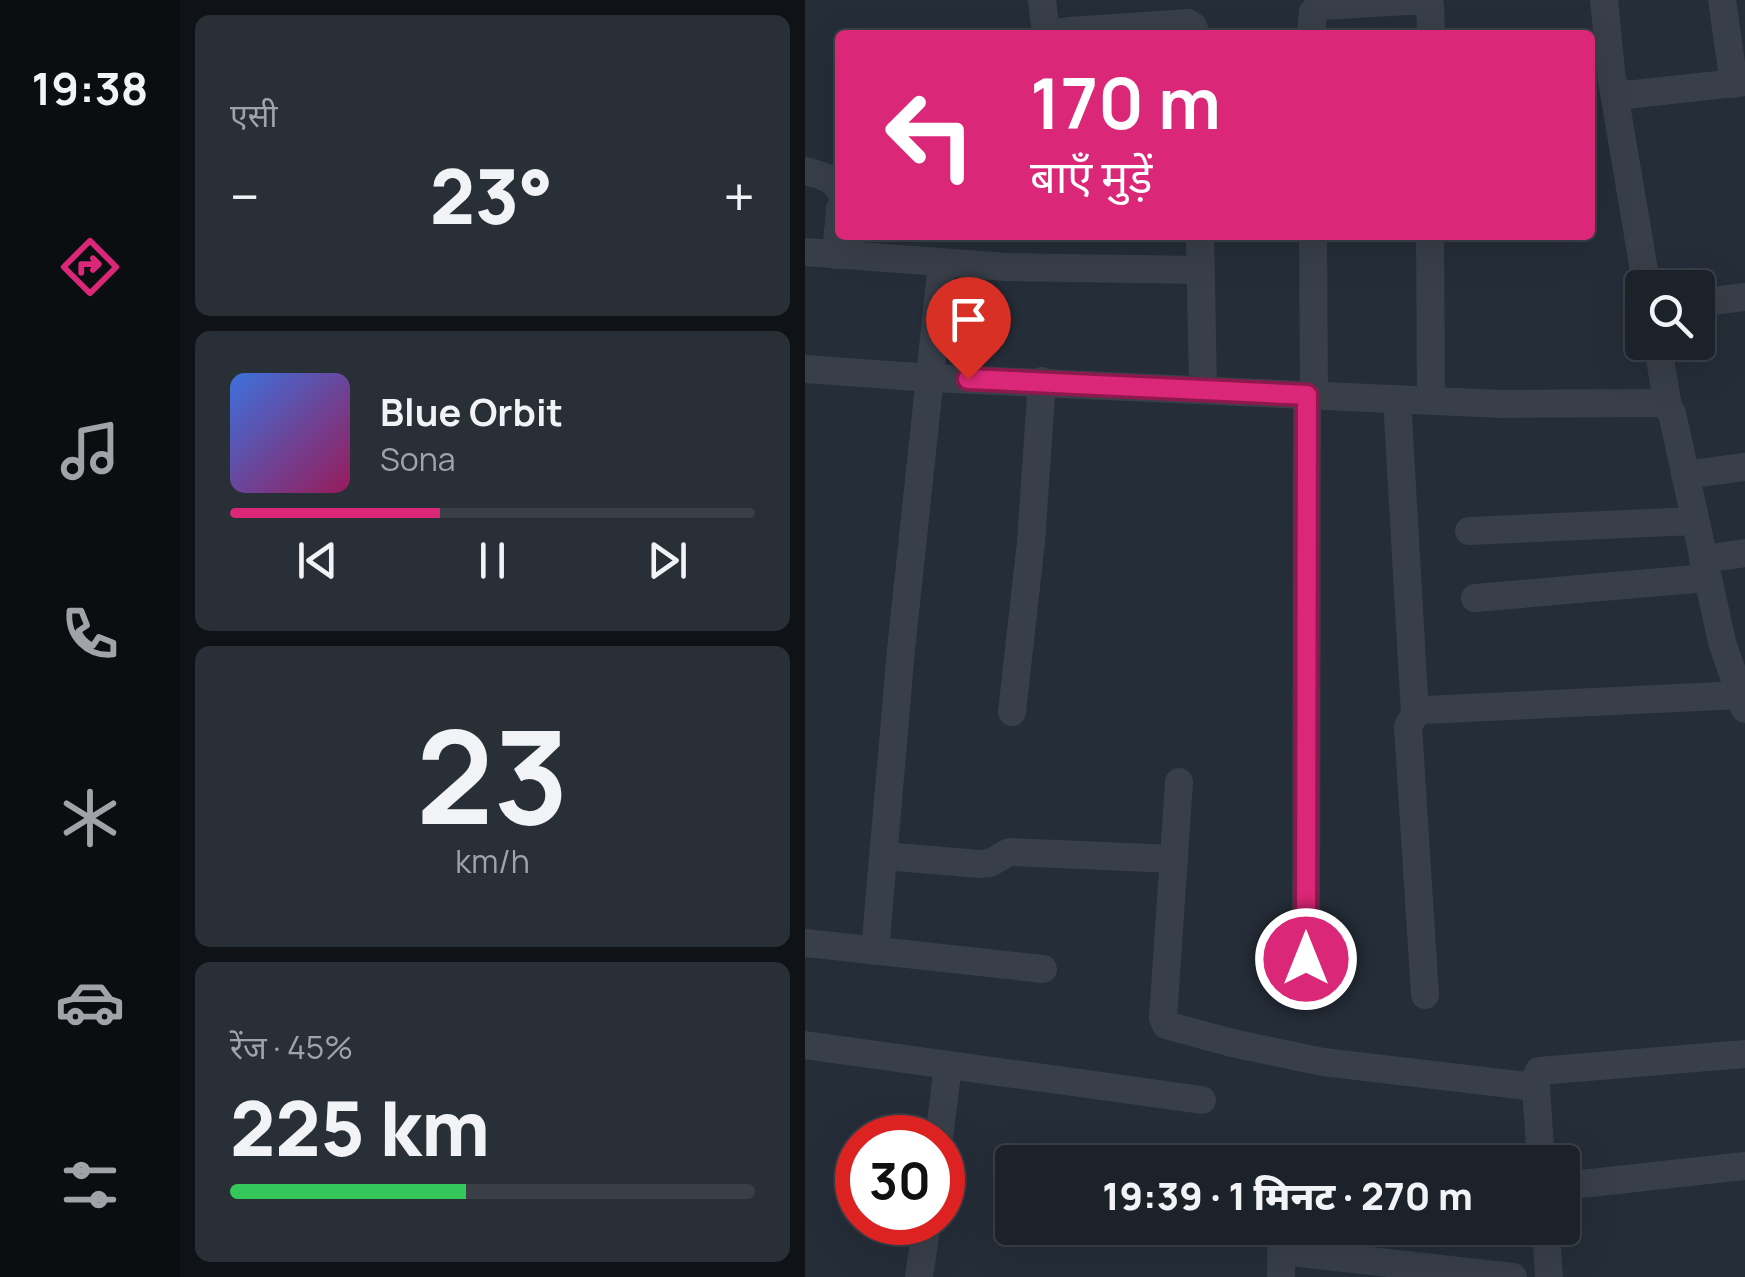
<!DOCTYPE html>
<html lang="hi">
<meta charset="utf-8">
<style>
body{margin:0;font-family:Manrope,"Noto Sans Devanagari",sans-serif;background:#292f36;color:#f1f3f6;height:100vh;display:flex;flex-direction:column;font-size:38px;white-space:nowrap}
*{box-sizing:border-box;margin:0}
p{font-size:32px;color:#a0a4a8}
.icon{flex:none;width:55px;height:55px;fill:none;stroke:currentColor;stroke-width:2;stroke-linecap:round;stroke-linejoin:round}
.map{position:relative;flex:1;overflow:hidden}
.side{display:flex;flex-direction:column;gap:15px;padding:15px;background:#0f1317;width:625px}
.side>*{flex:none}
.guide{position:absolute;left:30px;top:30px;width:760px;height:210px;border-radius:10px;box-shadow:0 10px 40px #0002,0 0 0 2px #3a3f47;background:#db2777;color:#fff;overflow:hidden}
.controls{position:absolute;left:820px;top:270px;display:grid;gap:20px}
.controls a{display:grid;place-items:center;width:90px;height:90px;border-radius:10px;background:#1c222a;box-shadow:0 10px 40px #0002,0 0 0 2px #3a3f47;font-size:50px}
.speed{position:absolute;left:30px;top:1115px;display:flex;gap:20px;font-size:50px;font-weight:700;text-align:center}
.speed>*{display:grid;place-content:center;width:130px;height:130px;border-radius:50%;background:#1c222a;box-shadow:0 10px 40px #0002,0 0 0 2px #3a3f47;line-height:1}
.speed .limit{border:15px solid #d22;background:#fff;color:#111}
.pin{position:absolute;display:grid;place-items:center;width:85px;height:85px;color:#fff;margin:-102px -42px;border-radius:50% 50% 50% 0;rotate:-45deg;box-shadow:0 0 10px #0007}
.pin .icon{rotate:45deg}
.me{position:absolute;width:110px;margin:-55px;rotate:0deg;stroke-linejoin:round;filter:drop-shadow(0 0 8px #0008)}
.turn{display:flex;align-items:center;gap:35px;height:210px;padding:0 30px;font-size:45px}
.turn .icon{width:130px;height:130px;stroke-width:2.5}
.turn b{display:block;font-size:70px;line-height:85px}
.big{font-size:75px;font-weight:800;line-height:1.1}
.side .widget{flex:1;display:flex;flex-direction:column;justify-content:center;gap:15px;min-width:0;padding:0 35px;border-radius:15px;background:#292f36}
.side .dial{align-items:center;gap:0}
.dial b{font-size:130px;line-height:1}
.song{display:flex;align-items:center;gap:30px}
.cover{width:120px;height:120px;border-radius:15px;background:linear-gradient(135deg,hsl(220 70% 55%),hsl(330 70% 35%))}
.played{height:10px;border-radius:5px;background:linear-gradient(90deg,#db2777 40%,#3a3f47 40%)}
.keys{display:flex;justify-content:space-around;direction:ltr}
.heat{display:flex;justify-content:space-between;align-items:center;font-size:55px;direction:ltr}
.charge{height:15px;border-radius:8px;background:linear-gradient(90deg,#34c759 45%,#3a3f47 0)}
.trip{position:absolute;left:190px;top:1145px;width:585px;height:100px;border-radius:10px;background:#1c222a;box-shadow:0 10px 40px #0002,0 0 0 2px #3a3f47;font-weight:800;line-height:100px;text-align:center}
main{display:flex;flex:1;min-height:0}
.dock{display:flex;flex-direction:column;width:180px;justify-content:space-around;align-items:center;background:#0b0e11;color:#a0a4a8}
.dock .icon{width:70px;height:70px}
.dock .current{color:#db2777}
.dock b{font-size:45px;color:#f1f3f6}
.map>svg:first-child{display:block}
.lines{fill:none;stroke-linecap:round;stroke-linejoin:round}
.minor{stroke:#383f49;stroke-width:28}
.route-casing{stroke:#8e194d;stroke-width:25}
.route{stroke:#db2777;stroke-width:18}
</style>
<main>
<nav class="dock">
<b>19:38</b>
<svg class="icon current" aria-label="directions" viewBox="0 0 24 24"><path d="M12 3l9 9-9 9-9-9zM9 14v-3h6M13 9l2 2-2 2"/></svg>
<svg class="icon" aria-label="music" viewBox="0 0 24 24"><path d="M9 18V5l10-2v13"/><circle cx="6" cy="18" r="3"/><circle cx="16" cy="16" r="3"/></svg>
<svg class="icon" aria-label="phone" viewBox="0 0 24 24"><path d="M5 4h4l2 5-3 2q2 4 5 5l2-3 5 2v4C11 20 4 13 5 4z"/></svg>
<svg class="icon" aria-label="climate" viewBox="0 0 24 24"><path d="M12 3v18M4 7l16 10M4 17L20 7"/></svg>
<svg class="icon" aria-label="car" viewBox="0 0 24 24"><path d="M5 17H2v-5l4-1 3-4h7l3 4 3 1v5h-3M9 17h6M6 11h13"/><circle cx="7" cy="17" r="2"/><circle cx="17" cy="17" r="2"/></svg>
<svg class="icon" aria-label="filters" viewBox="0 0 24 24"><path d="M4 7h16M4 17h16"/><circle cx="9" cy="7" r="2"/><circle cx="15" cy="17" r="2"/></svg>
</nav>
<section class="side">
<div class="widget"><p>एसी</p>
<div class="heat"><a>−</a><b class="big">23°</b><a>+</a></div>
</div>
<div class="widget">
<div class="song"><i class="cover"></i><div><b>Blue Orbit</b><p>Sona</p></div></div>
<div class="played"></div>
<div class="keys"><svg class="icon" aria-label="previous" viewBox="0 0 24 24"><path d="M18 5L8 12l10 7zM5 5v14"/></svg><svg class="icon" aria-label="pause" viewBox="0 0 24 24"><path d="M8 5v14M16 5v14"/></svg><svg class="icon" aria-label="next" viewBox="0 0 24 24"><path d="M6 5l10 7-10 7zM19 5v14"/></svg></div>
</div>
<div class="widget dial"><b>23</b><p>km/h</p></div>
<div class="widget"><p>रेंज · 45%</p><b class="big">225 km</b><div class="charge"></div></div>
</section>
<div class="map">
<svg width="940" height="1277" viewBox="0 0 940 1277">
<rect width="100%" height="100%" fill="#252d38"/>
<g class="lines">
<g class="minor">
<path d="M237,0L241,34"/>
<path d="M799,0L807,81L813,91L821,95L940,82"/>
<path d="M917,0L929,84"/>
<path d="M240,35L264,31L383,23L388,26L391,35"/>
<path d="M506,35L508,12L517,6L619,0L625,5L626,35"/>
<path d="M807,81L842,288"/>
<path d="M0,171C13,175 29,177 35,191"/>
<path d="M395,235L398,389"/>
<path d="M508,235L509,394"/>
<path d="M625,235L626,400"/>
<path d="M0,252L201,267L396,270"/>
<path d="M31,255L35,209"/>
<path d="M892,303L940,297"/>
<path d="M852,342L863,406"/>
<path d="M0,369L126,378L696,404L858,403L867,413L917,642L940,709"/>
<path d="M592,399L610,714"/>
<path d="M880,475L940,467"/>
<path d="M664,531L889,521"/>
<path d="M898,559L940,553"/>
<path d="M670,598L902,578"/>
<path d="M207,712L226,542L237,381"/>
<path d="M374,782L358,1018L361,1025L427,1043L518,1062L731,1087"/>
<path d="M79,856L174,864L185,863L204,852L369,859"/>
<path d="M0,943L238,969"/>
<path d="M70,951L96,650L137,263"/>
<path d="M501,959L502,395"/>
<path d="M620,995L603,726L610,714L619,710L935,695"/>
<path d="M0,1045L397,1100"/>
<path d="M134,1138L143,1065"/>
<path d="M484,1162L492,1159L526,1162"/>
<path d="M736,1162L731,1087V1077L734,1071L940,1054"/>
<path d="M758,1186L940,1166"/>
<path d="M741,1228L744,1277"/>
<path d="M476,1251L708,1277"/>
<path d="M114,1277L122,1222"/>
<path d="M476,1277L477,1228"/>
</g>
</g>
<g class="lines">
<defs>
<path id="route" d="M163,379L502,395L501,959"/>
</defs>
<use href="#route" class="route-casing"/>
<use href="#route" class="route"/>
</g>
</svg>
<div class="controls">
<a><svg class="icon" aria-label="search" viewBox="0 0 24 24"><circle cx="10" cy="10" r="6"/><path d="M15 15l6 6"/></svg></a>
</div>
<div class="speed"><div class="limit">30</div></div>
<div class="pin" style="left:163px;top:379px;background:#d93025"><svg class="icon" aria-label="arrive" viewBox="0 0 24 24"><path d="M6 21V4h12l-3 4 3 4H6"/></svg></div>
<svg class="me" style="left:501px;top:959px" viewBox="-20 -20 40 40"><circle r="17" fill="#db2777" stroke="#fff" stroke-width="3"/><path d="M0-11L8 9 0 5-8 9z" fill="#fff"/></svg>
<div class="trip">19:39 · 1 मिनट · 270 m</div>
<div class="guide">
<div class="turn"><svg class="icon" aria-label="left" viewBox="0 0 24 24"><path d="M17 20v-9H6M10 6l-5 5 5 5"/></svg><div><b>170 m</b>बाएँ मुड़ें</div></div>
</div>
</div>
</main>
